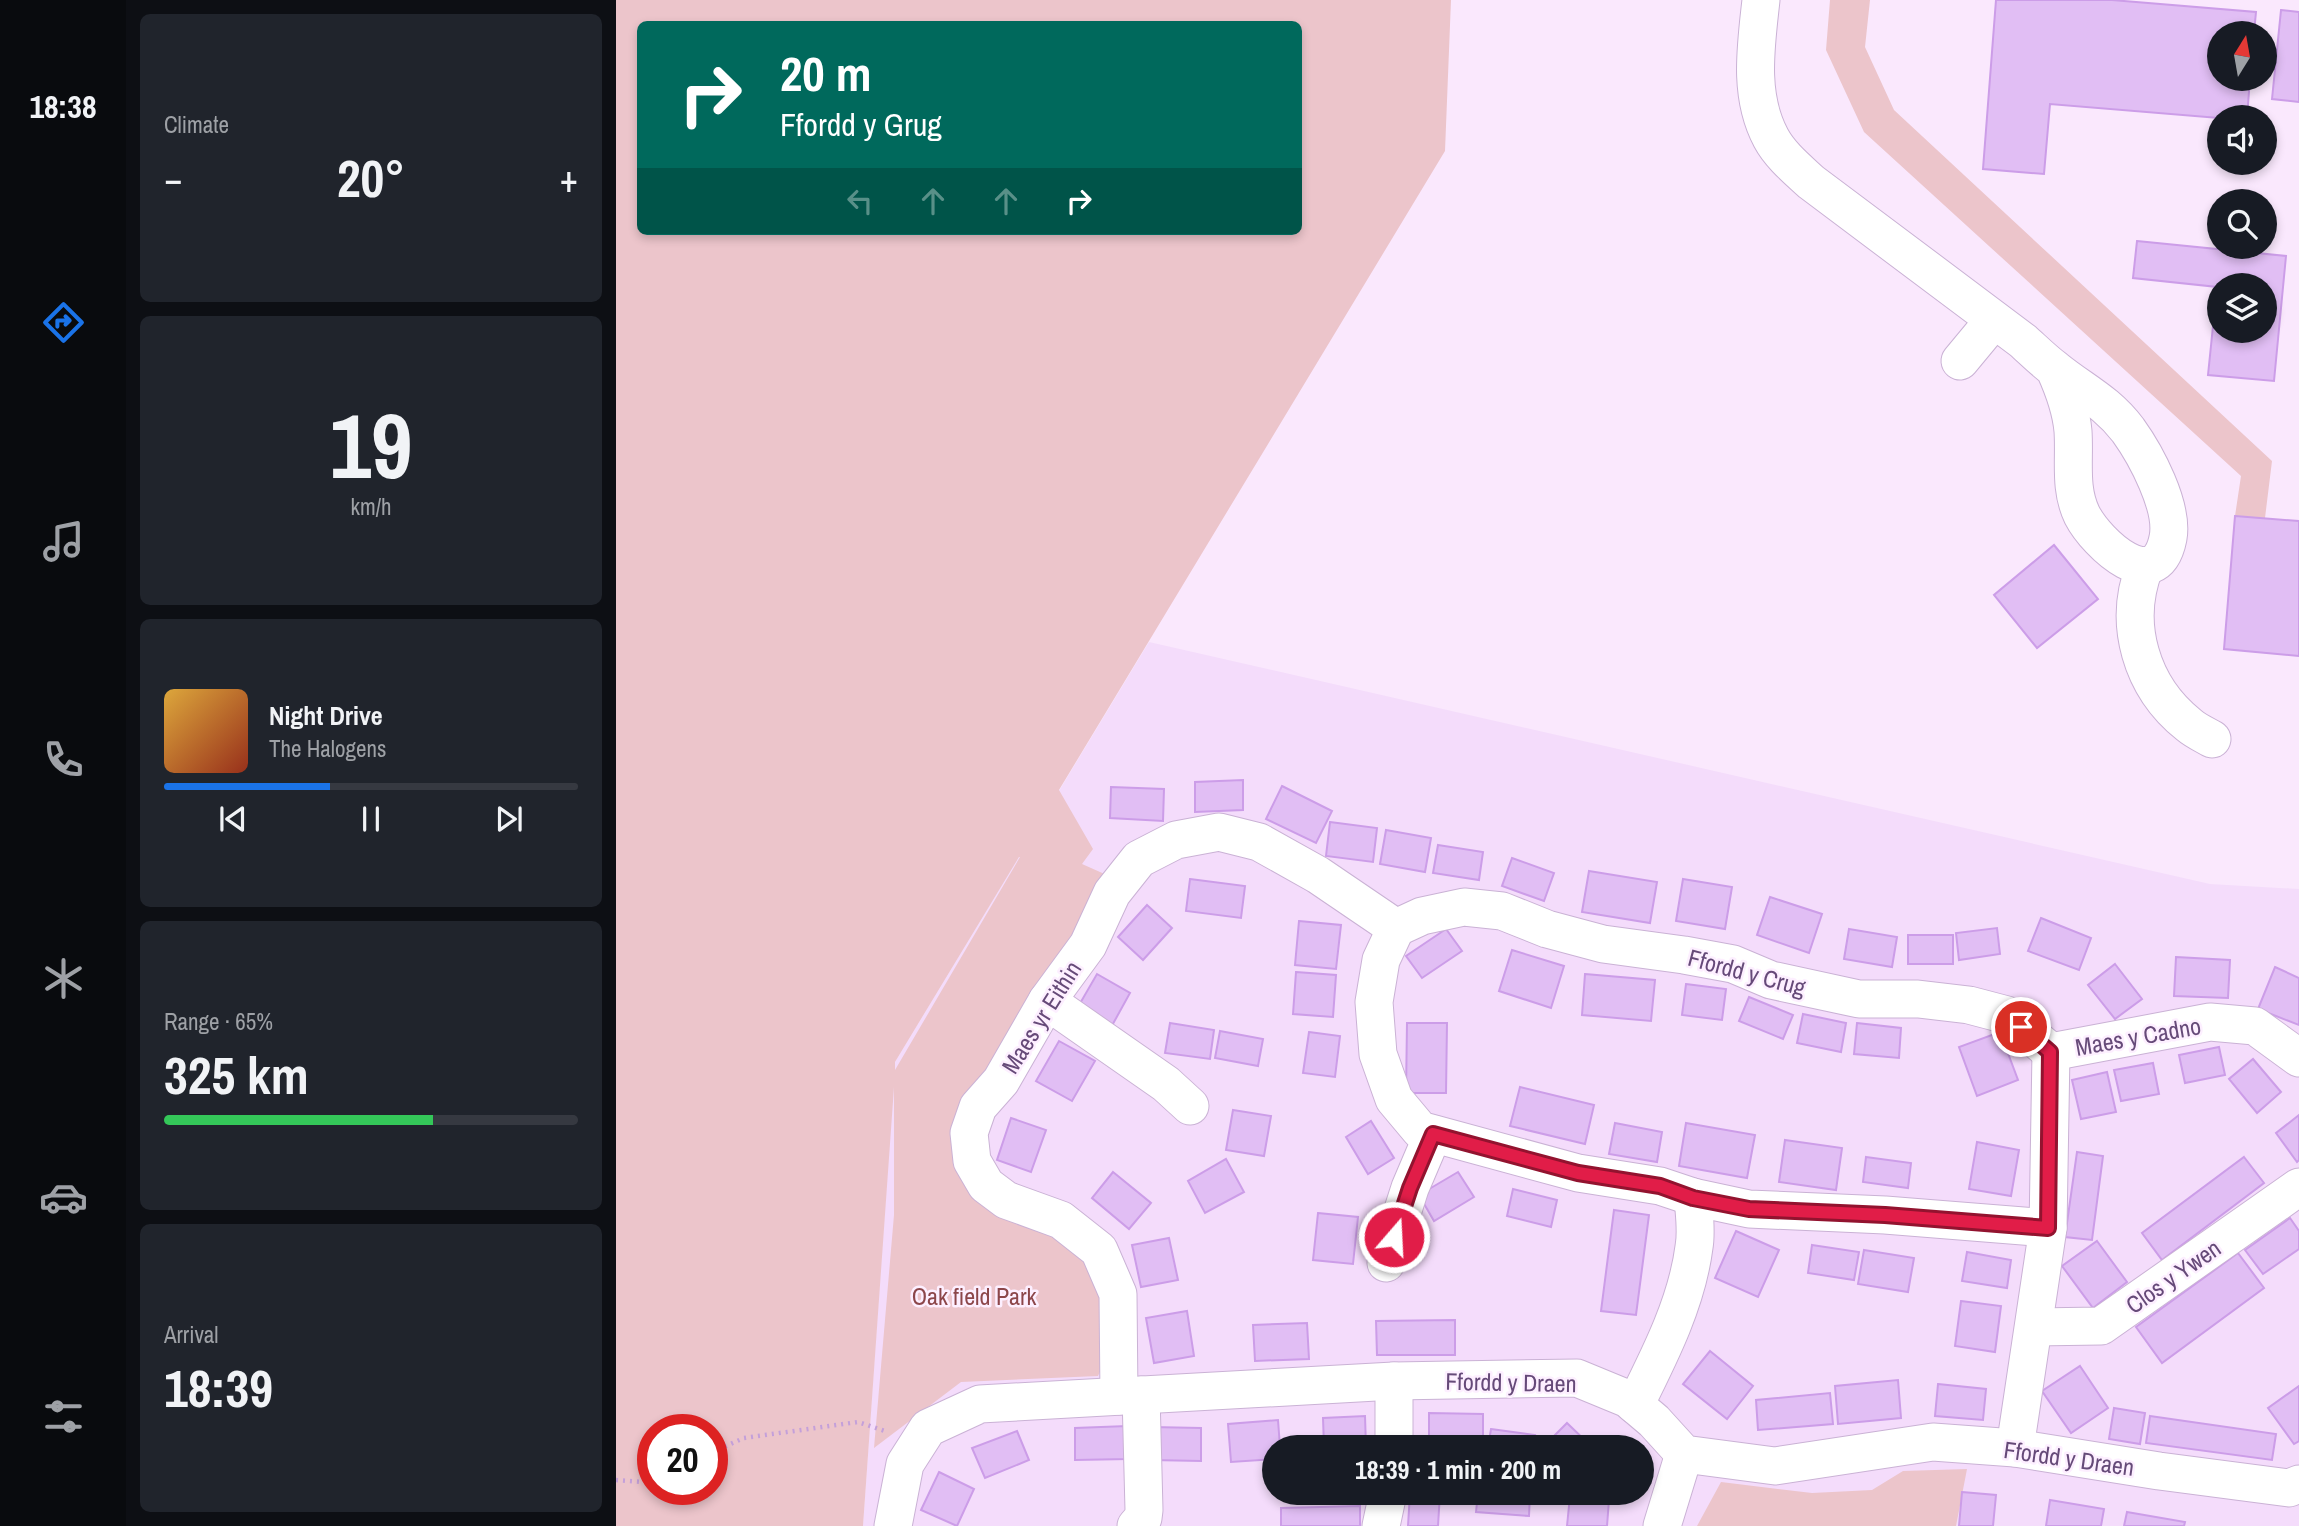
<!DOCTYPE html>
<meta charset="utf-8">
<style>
body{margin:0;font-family:"Archivo Narrow",sans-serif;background:#20242c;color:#f1f3f6;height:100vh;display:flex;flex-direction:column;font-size:26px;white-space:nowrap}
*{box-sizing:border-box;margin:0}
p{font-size:23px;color:#9ea1a6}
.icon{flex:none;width:38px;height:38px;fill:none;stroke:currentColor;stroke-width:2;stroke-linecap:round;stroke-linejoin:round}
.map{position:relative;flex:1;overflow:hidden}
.drawer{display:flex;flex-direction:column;gap:14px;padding:14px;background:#0d0f14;width:490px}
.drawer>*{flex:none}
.top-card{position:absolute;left:21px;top:21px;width:665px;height:214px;border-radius:10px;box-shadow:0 4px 10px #0003;background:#00695c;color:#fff;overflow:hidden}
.needle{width:46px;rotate:11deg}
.tools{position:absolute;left:1591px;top:21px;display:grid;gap:14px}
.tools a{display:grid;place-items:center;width:70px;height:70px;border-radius:50%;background:#171b24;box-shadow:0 4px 10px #0003;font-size:35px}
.speed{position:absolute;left:21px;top:1414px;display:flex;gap:14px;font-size:35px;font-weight:700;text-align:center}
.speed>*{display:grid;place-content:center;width:91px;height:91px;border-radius:50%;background:#171b24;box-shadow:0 4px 10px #0003;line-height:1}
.speed .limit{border:10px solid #d22;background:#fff;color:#111}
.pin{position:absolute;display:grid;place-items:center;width:60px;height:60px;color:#fff;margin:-30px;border:4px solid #fff;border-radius:50%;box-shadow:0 2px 7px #0007}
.me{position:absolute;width:77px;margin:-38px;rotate:19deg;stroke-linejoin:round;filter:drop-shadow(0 0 5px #0008)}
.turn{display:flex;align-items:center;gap:24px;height:147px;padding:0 28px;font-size:32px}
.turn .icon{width:91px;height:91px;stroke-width:2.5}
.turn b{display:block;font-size:49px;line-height:60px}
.lanes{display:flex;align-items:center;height:66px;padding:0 28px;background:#0003;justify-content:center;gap:35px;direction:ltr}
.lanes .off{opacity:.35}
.big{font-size:52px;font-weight:700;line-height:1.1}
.drawer .tile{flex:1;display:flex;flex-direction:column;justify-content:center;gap:10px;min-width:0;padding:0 24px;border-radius:10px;background:#20242c}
.drawer .dial{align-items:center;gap:0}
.dial b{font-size:91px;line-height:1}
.song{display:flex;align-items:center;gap:21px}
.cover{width:84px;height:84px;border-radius:10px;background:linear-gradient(135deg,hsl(40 70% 55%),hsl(10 70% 35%))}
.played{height:7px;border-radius:4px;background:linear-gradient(90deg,#1a73e8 40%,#363941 40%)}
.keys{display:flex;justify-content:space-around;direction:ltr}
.heat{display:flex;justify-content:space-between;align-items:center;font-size:38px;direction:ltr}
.charge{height:10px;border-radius:5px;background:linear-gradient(90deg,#34c759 65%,#363941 0)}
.trip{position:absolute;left:646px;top:1435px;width:392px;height:70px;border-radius:35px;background:#171b24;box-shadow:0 4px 10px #0003;font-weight:700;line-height:70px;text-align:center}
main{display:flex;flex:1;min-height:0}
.tabs{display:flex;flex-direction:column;width:126px;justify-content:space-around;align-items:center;background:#090b0e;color:#9ea1a6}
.tabs .icon{width:49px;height:49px}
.tabs .selected{color:#1a73e8}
.tabs b{font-size:32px;color:#f1f3f6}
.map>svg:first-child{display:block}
.residential{fill:#f4dcfb;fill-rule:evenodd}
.green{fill:#ecc5cb;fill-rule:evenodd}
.building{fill:#e1bef4;stroke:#cc9de8;stroke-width:2;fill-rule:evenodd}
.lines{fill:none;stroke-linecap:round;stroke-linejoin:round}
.minor-casing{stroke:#cab2d5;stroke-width:39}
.path{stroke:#c4a0da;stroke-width:4.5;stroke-dasharray:2 5;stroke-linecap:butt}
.minor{stroke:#fff;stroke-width:37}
.route-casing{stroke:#92132f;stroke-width:18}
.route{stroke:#e11d48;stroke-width:12}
.labels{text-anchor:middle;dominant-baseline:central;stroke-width:5;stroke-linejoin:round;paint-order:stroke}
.street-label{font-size:24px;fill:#664a79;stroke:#fdefff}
.park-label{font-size:24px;fill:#8c464a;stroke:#fdefff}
</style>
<main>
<nav class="tabs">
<b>18:38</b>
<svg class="icon selected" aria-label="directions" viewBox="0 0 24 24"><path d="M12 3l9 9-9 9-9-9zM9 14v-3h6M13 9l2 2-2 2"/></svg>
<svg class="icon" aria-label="music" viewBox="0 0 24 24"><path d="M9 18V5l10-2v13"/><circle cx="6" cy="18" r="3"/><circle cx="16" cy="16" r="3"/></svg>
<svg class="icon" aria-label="phone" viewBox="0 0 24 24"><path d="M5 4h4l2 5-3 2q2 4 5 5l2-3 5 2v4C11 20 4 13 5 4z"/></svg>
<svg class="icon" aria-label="climate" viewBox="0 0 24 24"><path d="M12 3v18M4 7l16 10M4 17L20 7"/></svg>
<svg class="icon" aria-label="car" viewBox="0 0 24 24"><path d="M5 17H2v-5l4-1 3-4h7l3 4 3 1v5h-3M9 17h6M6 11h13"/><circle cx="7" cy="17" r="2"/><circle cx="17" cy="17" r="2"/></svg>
<svg class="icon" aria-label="filters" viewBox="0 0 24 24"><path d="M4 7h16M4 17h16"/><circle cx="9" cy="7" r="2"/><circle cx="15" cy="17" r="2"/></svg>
</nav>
<section class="drawer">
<div class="tile"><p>Climate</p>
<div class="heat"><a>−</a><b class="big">20°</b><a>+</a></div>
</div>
<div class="tile dial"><b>19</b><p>km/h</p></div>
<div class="tile">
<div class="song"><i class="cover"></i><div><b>Night Drive</b><p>The Halogens</p></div></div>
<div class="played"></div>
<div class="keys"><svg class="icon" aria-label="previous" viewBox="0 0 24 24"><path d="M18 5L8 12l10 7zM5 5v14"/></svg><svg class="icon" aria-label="pause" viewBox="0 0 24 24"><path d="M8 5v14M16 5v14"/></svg><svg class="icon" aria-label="next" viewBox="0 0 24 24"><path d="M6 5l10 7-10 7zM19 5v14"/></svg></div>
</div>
<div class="tile"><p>Range · 65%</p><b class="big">325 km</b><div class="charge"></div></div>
<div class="tile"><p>Arrival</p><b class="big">18:39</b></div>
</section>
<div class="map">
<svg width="1683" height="1526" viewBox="0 0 1683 1526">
<rect width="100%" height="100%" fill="#fae8fd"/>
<path class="residential" d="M533,642L1594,884L1683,889V1526H247L279,1062ZM658,1447H1026V1493H658Z"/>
<g class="green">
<path d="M0,0H835L829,151L443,790L477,849L466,864L493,876L337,1139L447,1235L483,1279L491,1357L482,1376L345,1382L258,1448L278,1215V1087L247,1526H0ZM24,24H682V231H24ZM403,857H404L279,1070V1062ZM37,1430H96V1489H37Z"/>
<path d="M1214,0H1254L1249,47L1278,110L1656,461L1649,518L1619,516L1625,476L1248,132L1210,50Z"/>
<path d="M1351,1469L1340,1526H1081L1105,1482L1196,1493L1256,1490L1287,1471Z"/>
</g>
<g class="building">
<path d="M1380,0H1496L1640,12L1638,33H1603V79H1634L1631,117L1603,118L1434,104L1428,174L1367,169Z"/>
<path d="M1665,10L1683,12V102L1656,99Z"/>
<path d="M1521,241L1670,256L1658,381L1592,375L1601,287L1517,278ZM1603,285H1648V331H1603Z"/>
<path d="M1619,516L1683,521V656L1608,649Z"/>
<path d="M1438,545L1482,599L1421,648L1378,595Z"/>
<path d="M627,780V810L579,812V782Z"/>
<path d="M666,786L716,811L700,843L650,819Z"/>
<path d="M495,787L548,789L547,821L494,818Z"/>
<path d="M714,822L761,828L757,862L710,856Z"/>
<path d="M770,830L815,838L809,872L764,864Z"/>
<path d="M822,845L867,852L863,880L817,873Z"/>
<path d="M896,858L938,873L928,901L886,886Z"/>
<path d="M973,871L1041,882L1034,923L966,912Z"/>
<path d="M574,879L629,886L625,918L570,911Z"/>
<path d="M1067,879L1116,887L1109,929L1060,921Z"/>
<path d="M1154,897L1206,914L1193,953L1141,935Z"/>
<path d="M531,905L556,928L527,960L502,937Z"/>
<path d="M1425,918L1475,938L1463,970L1412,951Z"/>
<path d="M683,921L725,925L720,969L679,965Z"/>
<path d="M1381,928L1384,954L1343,960L1340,933Z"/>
<path d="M830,929L846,951L806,978L790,956Z"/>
<path d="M1233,929L1281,937L1276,967L1228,959Z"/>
<rect x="1292" y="935" width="45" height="29"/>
<path d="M896,950L948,966L935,1008L883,991Z"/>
<path d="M1560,957L1614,960L1612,998L1558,996Z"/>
<path d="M1499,964L1526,999L1499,1019L1472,985Z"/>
<path d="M1659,967L1683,978V1025L1642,1009Z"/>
<path d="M680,972L720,975L717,1017L677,1014Z"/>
<path d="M481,974L514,993L493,1031L459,1012Z"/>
<path d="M969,974L1039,980L1035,1021L966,1015Z"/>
<path d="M1070,984L1110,989L1106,1020L1066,1015Z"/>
<path d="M1133,997L1177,1015L1167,1039L1123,1021Z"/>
<path d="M1187,1014L1230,1023L1225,1052L1181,1043Z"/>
<path d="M554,1023L598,1030L594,1059L549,1053Z"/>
<path d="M791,1023H831L830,1093H790Z"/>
<path d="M1241,1023L1285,1028L1283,1058L1238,1054Z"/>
<path d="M604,1031L647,1039L642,1066L599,1058Z"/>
<path d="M693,1032L724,1036L719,1077L687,1073Z"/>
<path d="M1384,1032L1402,1080L1361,1096L1343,1047Z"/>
<path d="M443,1041L479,1061L456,1101L420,1081Z"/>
<path d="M1603,1047L1609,1075L1569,1083L1563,1055Z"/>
<path d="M1637,1059L1665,1092L1641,1113L1613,1079Z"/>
<path d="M1537,1063L1543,1094L1505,1101L1498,1070Z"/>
<path d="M1491,1072L1500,1112L1465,1119L1456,1080Z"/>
<path d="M904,1087L978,1105L969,1144L894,1126Z"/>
<path d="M617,1110L655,1116L648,1156L610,1150Z"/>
<path d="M1683,1115V1160L1681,1162L1660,1133Z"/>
<path d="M395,1118L430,1130L415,1172L381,1160Z"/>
<path d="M755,1121L778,1158L752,1174L730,1137Z"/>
<path d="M999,1123L1046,1132L1041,1162L993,1154Z"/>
<path d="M1070,1123L1139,1135L1131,1178L1063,1166Z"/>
<path d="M1169,1140L1226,1148L1220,1190L1163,1182Z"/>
<path d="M1361,1142L1403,1150L1395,1196L1353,1189Z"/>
<path d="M1461,1152L1487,1156L1476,1240L1449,1237Z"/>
<path d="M1250,1157L1295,1163L1292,1188L1247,1182Z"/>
<path d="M1628,1157L1648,1183L1546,1260L1526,1233Z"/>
<path d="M610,1159L628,1192L589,1213L572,1181Z"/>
<path d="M497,1172L535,1203L513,1229L476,1198Z"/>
<path d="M842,1172L858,1197L818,1221L803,1195Z"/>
<path d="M897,1189L941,1200L935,1227L891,1216Z"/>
<path d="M998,1210L1033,1215L1020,1315L985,1311Z"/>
<path d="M702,1213L742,1217L737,1264L697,1260Z"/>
<path d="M1674,1218L1683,1231V1249L1647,1274L1629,1250Z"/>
<path d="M1120,1231L1163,1250L1142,1297L1099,1278Z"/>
<path d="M553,1238L562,1280L525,1287L516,1245Z"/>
<path d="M1481,1241L1511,1282L1477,1308L1446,1266Z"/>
<path d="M1196,1245L1243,1252L1238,1280L1192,1273Z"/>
<path d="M1248,1250L1298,1258L1292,1292L1242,1284Z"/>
<path d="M1351,1252L1395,1260L1391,1288L1346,1281Z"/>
<path d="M1622,1253L1648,1288L1546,1363L1520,1327Z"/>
<path d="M1345,1301L1385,1306L1379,1352L1339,1346Z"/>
<path d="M571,1311L578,1356L538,1363L530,1318Z"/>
<path d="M839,1320V1355H761L760,1321Z"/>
<path d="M691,1323L693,1359L639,1361L637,1325Z"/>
<path d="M1094,1351L1137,1386L1111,1419L1067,1384Z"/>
<path d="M1464,1366L1492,1408L1455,1433L1426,1391Z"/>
<path d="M1282,1380L1285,1418L1222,1424L1219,1386Z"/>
<path d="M1322,1384L1370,1389L1367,1420L1319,1416Z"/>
<path d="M1683,1386V1441L1678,1444L1652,1408Z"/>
<path d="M1214,1393L1217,1424L1142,1430L1140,1400Z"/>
<path d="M1498,1408L1529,1413L1524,1444L1493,1439Z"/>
<path d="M813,1413L867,1414V1445H813Z"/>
<path d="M749,1416L750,1447H708L707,1418Z"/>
<path d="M1534,1416L1660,1434L1656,1460L1530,1443Z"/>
<path d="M662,1420L664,1447H658V1459L615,1462L612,1424Z"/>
<path d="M951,1423L976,1447H933L930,1444Z"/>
<path d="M511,1426L512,1459L459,1460V1428Z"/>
<path d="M535,1427L585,1428V1461L535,1460Z"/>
<path d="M875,1429L919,1435L917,1447H872Z"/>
<path d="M401,1431L413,1460L369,1478L356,1448Z"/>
<path d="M323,1472L358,1489L341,1526L305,1510Z"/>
<path d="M1346,1492L1380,1495L1377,1526H1343Z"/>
<path d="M794,1493H824L822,1526H792Z"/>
<path d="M862,1493H914L913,1516L860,1512Z"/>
<path d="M954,1496L993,1500L991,1526H951Z"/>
<path d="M1434,1500L1488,1509L1485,1526H1430Z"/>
<path d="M744,1506V1526H665V1508Z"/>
<path d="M1511,1512L1569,1522L1568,1526H1508Z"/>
</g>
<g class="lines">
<defs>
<g id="minor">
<path d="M1145,0C1140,46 1132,95 1155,138C1164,155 1181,169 1195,182L1407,341C1417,350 1428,361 1439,369C1466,391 1490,401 1512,430C1530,455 1558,507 1552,538C1540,599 1481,544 1466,515C1453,488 1459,460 1457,431C1455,409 1448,390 1439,370"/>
<path d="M1344,361L1378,320"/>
<path d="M1529,566C1506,623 1525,687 1573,725C1580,731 1589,735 1596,739"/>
<path d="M780,928L765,960L758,1002L762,1054L778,1099L804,1130L962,1173L1044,1186L1077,1197L1133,1209L1269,1215L1432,1228"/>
<path d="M780,928L806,916L848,907L886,911L931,929L987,944L1068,955L1117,964L1155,980L1243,999H1302L1353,1005L1391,1015L1435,1052"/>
<path d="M431,1001L550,1084L574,1106"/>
<path d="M1435,1052L1594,1022L1639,1026L1683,1058"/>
<path d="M770,1263L794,1188L817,1134"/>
<path d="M1418,1327L1485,1326L1683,1187"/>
<path d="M503,1396L502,1294L483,1250L445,1220L390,1200L370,1185L356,1161L353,1133L362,1107L385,1081L431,1001L472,945L496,893L523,859L560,840L603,832L643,842L702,875L780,928"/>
<path d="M1019,1405C1044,1355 1071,1302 1078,1247C1081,1231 1078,1213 1077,1197"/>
<path d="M778,1447V1381"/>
<path d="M1399,1448L1432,1228L1435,1052"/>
<path d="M277,1526L289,1464L312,1428L364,1404L778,1381L961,1378L1012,1399L1038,1421L1068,1454L1159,1466L1317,1442L1399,1448L1543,1471L1673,1488L1683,1484"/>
<path d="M520,1526L527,1518L528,1510L525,1395"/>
<path d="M765,1526L772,1493"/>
<path d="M1046,1526L1068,1454"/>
</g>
</defs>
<use href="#minor" class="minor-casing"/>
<g class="path">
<path d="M96,1452L128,1438L242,1422L272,1432"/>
<path d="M0,1480L26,1482L37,1477"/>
</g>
<use href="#minor" class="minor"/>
</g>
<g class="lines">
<defs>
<path id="route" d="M778,1237L794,1188L817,1134L962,1173L1044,1186L1077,1198L1133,1209L1269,1215L1432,1228L1434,1052L1405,1027"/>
</defs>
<use href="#route" class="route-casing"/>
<use href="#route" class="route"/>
</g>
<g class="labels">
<g class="street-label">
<text transform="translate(1131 972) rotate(15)">Ffordd y Crug</text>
<text transform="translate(425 1017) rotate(-58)">Maes yr Eithin</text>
<text transform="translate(1522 1036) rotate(-10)">Maes y Cadno</text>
<text transform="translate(1557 1276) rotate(-35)">Clos y Ywen</text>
<text transform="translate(895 1382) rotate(1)">Ffordd y Draen</text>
<text transform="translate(1453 1458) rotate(8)">Ffordd y Draen</text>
</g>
<g class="park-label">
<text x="358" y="1296">Oak field Park</text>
</g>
</g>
</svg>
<div class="tools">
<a><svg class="needle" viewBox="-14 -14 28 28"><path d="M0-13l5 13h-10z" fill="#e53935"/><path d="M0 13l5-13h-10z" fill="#9ea1a6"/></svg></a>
<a><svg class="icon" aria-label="sound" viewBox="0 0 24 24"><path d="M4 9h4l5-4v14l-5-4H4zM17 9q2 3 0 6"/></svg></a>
<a><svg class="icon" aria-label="search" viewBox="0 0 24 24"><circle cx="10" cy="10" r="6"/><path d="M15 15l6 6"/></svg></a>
<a><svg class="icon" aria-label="layers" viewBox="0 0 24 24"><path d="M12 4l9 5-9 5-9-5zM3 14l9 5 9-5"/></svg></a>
</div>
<div class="speed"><div class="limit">20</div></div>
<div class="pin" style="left:1405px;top:1027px;background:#d93025"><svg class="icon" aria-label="arrive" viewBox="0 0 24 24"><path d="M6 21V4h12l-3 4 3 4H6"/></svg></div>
<svg class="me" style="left:778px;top:1237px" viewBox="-20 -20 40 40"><circle r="17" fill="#e11d48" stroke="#fff" stroke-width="3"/><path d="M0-11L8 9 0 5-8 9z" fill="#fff"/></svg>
<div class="trip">18:39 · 1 min · 200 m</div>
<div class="top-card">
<div class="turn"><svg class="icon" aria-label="right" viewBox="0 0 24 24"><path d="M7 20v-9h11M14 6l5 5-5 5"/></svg><div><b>20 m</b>Ffordd y Grug</div></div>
<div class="lanes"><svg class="icon off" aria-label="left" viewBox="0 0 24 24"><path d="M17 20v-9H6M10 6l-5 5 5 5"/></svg><svg class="icon off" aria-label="ahead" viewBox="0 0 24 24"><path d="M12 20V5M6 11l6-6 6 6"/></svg><svg class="icon off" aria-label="ahead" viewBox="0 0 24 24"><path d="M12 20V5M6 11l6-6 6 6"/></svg><svg class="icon" aria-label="right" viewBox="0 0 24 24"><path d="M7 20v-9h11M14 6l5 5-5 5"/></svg></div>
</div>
</div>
</main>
